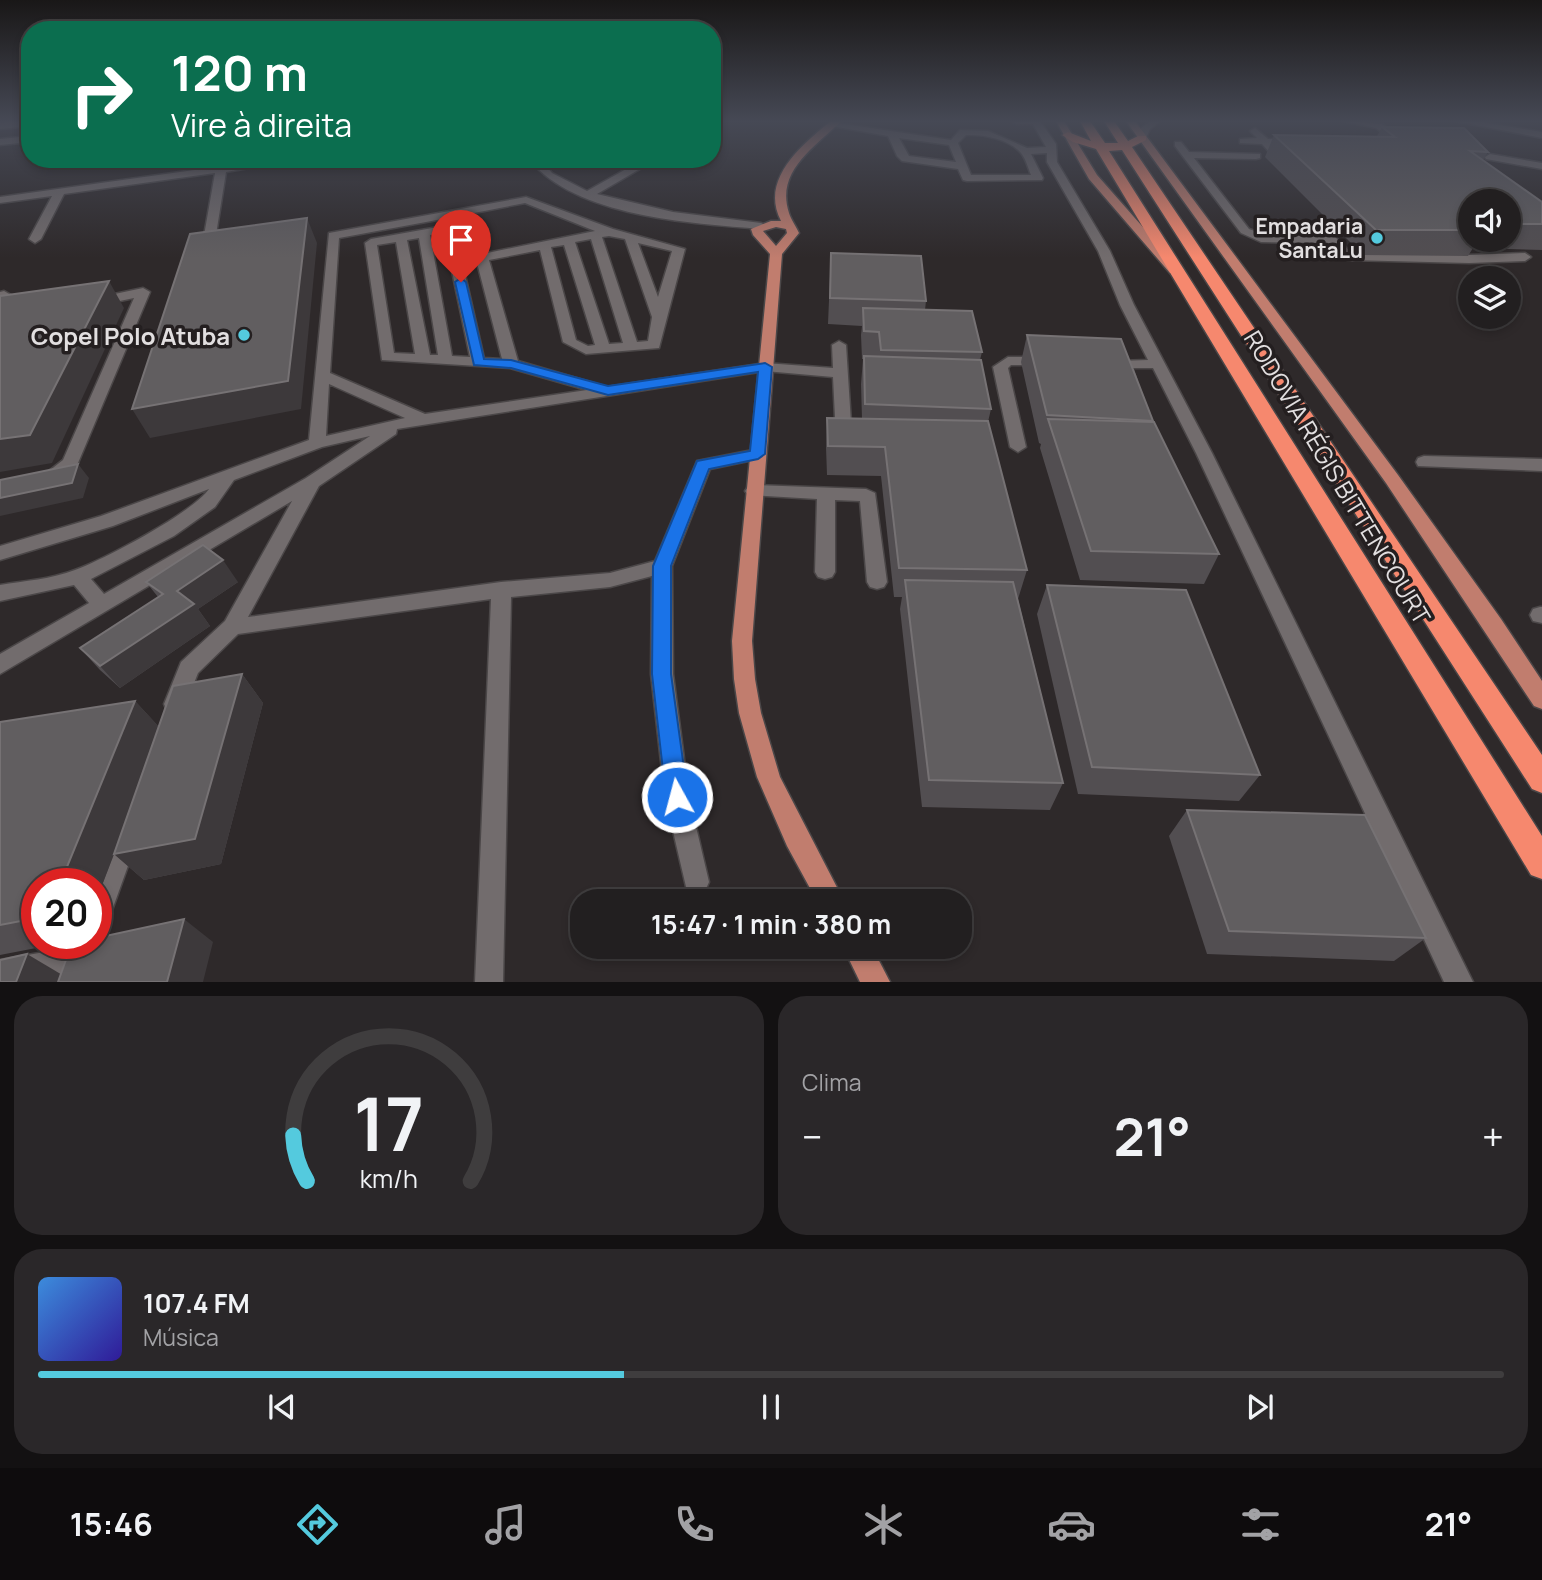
<!DOCTYPE html>
<html lang="pt">
<meta charset="utf-8">
<style>
body{margin:0;font-family:Manrope,sans-serif;background:#2a2729;color:#f1f3f6;height:100vh;display:flex;flex-direction:column;font-size:26px;white-space:nowrap}
*{box-sizing:border-box;margin:0}
p{font-size:23px;color:#a2a2a5}
.icon{flex:none;width:38px;height:38px;fill:none;stroke:currentColor;stroke-width:2;stroke-linecap:round;stroke-linejoin:round}
.map{position:relative;height:982px;overflow:hidden}
.panel{display:flex;flex-direction:column;gap:14px;padding:14px;background:#131112;flex:1}
.panel>*{flex:none}
.top-card{position:absolute;left:21px;top:21px;width:700px;height:147px;border-radius:28px;box-shadow:0 4px 10px #0003,0 0 0 2px #3f3d3e;background:#0b6e4f;color:#fff;overflow:hidden}
.fabs{position:absolute;left:1458px;top:189px;display:grid;gap:14px}
.fabs a{display:grid;place-items:center;width:63px;height:63px;border-radius:50%;background:#221f20;box-shadow:0 4px 10px #0003,0 0 0 2px #3f3d3e;font-size:35px}
.speed{position:absolute;left:21px;top:868px;display:flex;gap:14px;font-size:35px;font-weight:700;text-align:center}
.speed>*{display:grid;place-content:center;width:91px;height:91px;border-radius:50%;background:#221f20;box-shadow:0 4px 10px #0003,0 0 0 2px #3f3d3e;line-height:1}
.speed .limit{border:10px solid #d22;background:#fff;color:#111}
.pin{position:absolute;display:grid;place-items:center;width:60px;height:60px;color:#fff;margin:-72px -30px;border-radius:50% 50% 50% 0;rotate:-45deg;box-shadow:0 0 7px #0007}
.pin .icon{rotate:45deg}
.me{position:absolute;width:77px;margin:-38px;rotate:353deg;stroke-linejoin:round;filter:drop-shadow(0 0 5px #0008)}
.turn{display:flex;align-items:center;gap:24px;height:147px;padding:0 35px;font-size:32px}
.turn .icon{width:91px;height:91px;stroke-width:2.5}
.turn b{display:block;font-size:49px;line-height:60px}
.big{font-size:52px;font-weight:700;line-height:1.1}
.panel .widget{flex:1;display:flex;flex-direction:column;justify-content:center;gap:10px;min-width:0;padding:0 24px;border-radius:28px;background:#2a2729}
.panel .dial{align-items:center;gap:0}
.dial svg{height:182px;overflow:visible;fill:none;stroke:#3f3d3e;stroke-width:7;stroke-linecap:round;text-anchor:middle}
.dial text{fill:#f1f3f6;stroke:none}
.song{display:flex;align-items:center;gap:21px}
.cover{width:84px;height:84px;border-radius:10px;background:linear-gradient(135deg,hsl(210 70% 55%),hsl(250 70% 35%))}
.played{height:7px;border-radius:4px;background:linear-gradient(90deg,#54cade 40%,#3f3d3e 40%)}
.keys{display:flex;justify-content:space-around;direction:ltr}
.heat{display:flex;justify-content:space-between;align-items:center;font-size:38px;direction:ltr}
.panel .tiles{flex:1;display:grid;gap:14px;grid-template-columns:1fr 1fr}
.widget:last-child{grid-column:span 2}
.trip{position:absolute;left:570px;top:889px;width:402px;height:70px;border-radius:28px;background:#221f20;box-shadow:0 4px 10px #0003,0 0 0 2px #3f3d3e;font-weight:700;line-height:70px;text-align:center}
.tabs{display:flex;height:112px;justify-content:space-around;align-items:center;background:#0e0c0d;color:#a2a2a5}
.tabs .icon{width:49px;height:49px}
.tabs .current{color:#54cade}
.tabs b{font-size:32px;color:#f1f3f6}
.map>svg:first-child{display:block}
.lines{fill:none;stroke-linecap:round;stroke-linejoin:round}
.minor-casing{stroke:#4b4748;stroke-width:3}
.major-casing{stroke:#4b4748;stroke-width:3}
.highway-casing{stroke:#4b4748;stroke-width:3}
.minor{fill:#726c6d;fill-rule:evenodd}
.major{fill:#c17d6e;fill-rule:evenodd}
.highway{fill:#f6886e;fill-rule:evenodd}
.wall{fill:#524e51;fill-rule:evenodd}
.shaded-wall{fill:#3d393b}
.building{fill:#615e60;stroke:#767274;stroke-width:2}
.route{fill:#1a73e8;stroke:#114b97;stroke-width:2}
.poi-dot{fill:#54cade;stroke:#241f20;stroke-width:2.5}
.labels{text-anchor:middle;dominant-baseline:central;stroke-width:7;stroke-linejoin:round;paint-order:stroke}
.far-poi-label{font-size:21px;font-weight:bold;fill:#e2dfe0;stroke:#241f20;text-anchor:end}
.poi-label{font-size:24px;font-weight:bold;fill:#e2dfe0;stroke:#241f20;text-anchor:end}
.street-label{font-size:24px;fill:#e2dfe0;stroke:#241f20}
</style>
<div class="map">
<svg width="1542" height="982" viewBox="0 0 1542 982">
<rect width="100%" height="100%" fill="#2e292a"/>
<g class="lines">
<defs>
<g id="minor">
<path d="M30,121V126L0,129V123Z"/>
<path d="M1011,121H1040L1056,144L1057,162L1110,251L1134,305L1212,453L1473,982H1444L1196,453L1153,368H1132L1136,379L1133,382H1123L1116,364L1118,361L1148,360L1120,305L1098,251L1047,162V153L1031,154L1043,178L1042,180L967,181L963,180L958,169L902,161L897,156L888,136L826,125L831,122L951,140L960,130L988,131L1027,148L1046,147L1033,124H1016ZM966,135C983,134 1009,139 1021,153C1026,159 1028,168 1031,175H971L958,143ZM899,138L949,145L956,162L909,156Z"/>
<path d="M1150,121H1160L1150,129L1145,140H1139L1141,128Z"/>
<path d="M1343,121L1382,124L1396,135L1388,137L1376,128Z"/>
<path d="M1455,121H1475L1542,132V138Z"/>
<path d="M1255,128L1268,139L1295,140V144L1273,145L1280,151L1291,153V157L1273,156L1262,144L1240,143V139L1257,138L1250,131Z"/>
<path d="M30,136V142L0,145V139Z"/>
<path d="M1175,142H1181L1189,152L1260,154V158L1256,159L1194,158L1249,229L1263,234L1334,236L1351,252L1469,255L1525,253L1531,257L1525,261L1469,263L1348,260L1344,259L1331,243L1261,242L1241,233L1175,146Z"/>
<path d="M1490,154L1542,163V169L1486,159L1485,157Z"/>
<path d="M218,159H228L227,165L272,159H301L226,172L214,247L208,251L202,247L215,173L64,194L41,239L35,243L29,239L52,196L0,203V197L216,167Z"/>
<path d="M529,159H540L552,173L587,191L644,159H657L597,194L673,212L761,223L767,226L761,229C691,223 575,217 529,159Z"/>
<path d="M526,197L613,229L685,249L659,348L586,354L563,342L540,250L489,260L518,361L607,387L765,363L833,368L832,345L839,341L846,345L852,438L844,443L836,438L833,377L765,371L397,429L396,434L319,486L248,617L501,582L610,573L655,561L697,461L758,449L766,454L758,459L710,469L672,566L673,674L689,797L709,882L705,891L696,895L687,891L665,797L651,674L652,576L610,587L511,597L503,982H475L491,599L238,634L198,673L183,711L175,714L167,711L164,704L181,662L225,621L292,501L0,674V654L89,603L74,585L0,601V585C24,581 52,579 75,570C105,559 192,513 209,489L113,526L0,560V546L101,516L309,440L329,233ZM525,203L595,231L487,253L474,213ZM464,215L466,222L371,239L365,243L382,360L510,368L587,390L425,414L330,373L339,238ZM468,228L502,359L484,358L455,231ZM444,233L470,357L452,356L430,235ZM609,236L625,239L652,317L648,341L637,342L602,237ZM419,238L438,355H430L407,240ZM591,239L623,343L609,344L575,242ZM396,242L415,354L394,353L377,245ZM638,243L672,251L658,297ZM564,245L595,345L588,346L576,340L551,247ZM329,384L405,418L326,436ZM370,436L306,478L104,594L91,579L174,536L215,507L234,480L322,447Z"/>
<path d="M143,288L150,292L78,463L55,482H43L40,478L63,460L134,298L96,306L89,302L91,299Z"/>
<path d="M4,291L11,295L0,300V292Z"/>
<path d="M1008,357H1045L1052,361L1045,365H1011L1008,368L1026,447L1018,452L1010,447L993,367Z"/>
<path d="M1424,456L1542,459V471L1418,466L1416,462L1418,458Z"/>
<path d="M754,485L866,489L875,493L887,582L884,587L877,589L870,587L867,582L860,501L835,500V572L832,577L825,579L818,577L815,572L817,499L748,495L745,491L748,487Z"/>
<path d="M1540,607H1542V623L1533,621L1530,615L1533,609Z"/>
<path d="M125,826L134,829L138,838L106,927L96,930L95,884L116,829Z"/>
<path d="M96,933L101,943L91,969L35,982H0V960L72,947L73,943H96Z"/>
</g>
<g id="major">
<path d="M831,121H841C816,147 775,170 789,213C791,220 796,226 799,233L782,254L752,641L755,679L761,713L780,777L844,901H817L787,846L757,777L739,713L734,679L732,641L770,254L753,235L751,229L771,221H781C759,179 803,144 831,121ZM776,227L786,229L787,233L776,246L763,231Z"/>
<path d="M1056,121H1064L1097,175L1178,267V273H1170L1089,179Z"/>
<path d="M1126,121H1135L1398,475L1501,619L1542,681V709L1534,706L1386,483Z"/>
<path d="M843,947H872L890,982H860Z"/>
</g>
<path id="highway" d="M1080,121H1090L1105,143H1118L1104,121H1114L1128,141L1138,136H1146V140L1132,147L1542,755V793L1532,789L1122,150L1109,151L1542,836V879L1531,875L1096,149L1073,142L1062,135L1068,132L1091,141Z"/>
</defs>
<use href="#minor" class="minor-casing"/>
<use href="#major" class="major-casing"/>
<use href="#highway" class="highway-casing"/>
<use href="#minor" class="minor"/>
<use href="#major" class="major"/>
<use href="#highway" class="highway"/>
</g>
<g class="wall">
<path d="M1382,127L1488,152L1483,160L1542,202V250L1473,248L1468,256L1363,255L1265,157L1274,135L1377,136ZM1470,201H1508V240H1470Z"/>
<path d="M831,253L926,301L925,310L982,352L980,360L991,409L988,422L1027,570L1018,599L1063,783L1050,810L922,807L900,609L902,597H894L881,476L827,475L826,447L827,418L862,419L861,384L863,359H862L861,335L862,326L828,324Z"/>
<path d="M1027,335L1153,421L1152,422L1219,554L1204,584L1080,580L1040,448L1041,444L1039,443L1021,362Z"/>
<path d="M146,582H238L198,609L210,626L120,688L100,670L80,648L158,597Z"/>
<path d="M1047,585L1260,775L1239,801L1078,794L1037,614Z"/>
<path d="M242,674L263,703L221,864L144,880L114,854L96,901V884H37V943H62L0,955V722L135,701L159,727Z"/>
<path d="M1187,810L1426,938L1394,961L1207,954L1169,836Z"/>
</g>
<g class="shaded-wall">
<path d="M307,218L317,243L301,409L150,438L132,409Z"/>
<path d="M109,281L124,308L52,463L0,472V439Z"/>
<path d="M78,464L89,478L83,498L0,516V498Z"/>
<path d="M223,560L238,582L198,609L210,626L120,688L100,666L177,591Z"/>
<path d="M242,674L263,703L221,864L144,880L114,854L96,901V884H60L135,701L161,729Z"/>
<path d="M184,919L213,942L203,982H167Z"/>
<path d="M27,954L64,976L62,982H16Z"/>
</g>
<g class="building">
<path d="M1382,127L1464,128L1488,152L1470,151L1542,202V224H1508V201H1470V230H1376L1274,135L1395,137Z"/>
<path d="M307,218L288,381L132,409L190,234Z"/>
<path d="M831,253L921,256L926,301L830,298Z"/>
<path d="M109,281L30,435L0,439V296Z"/>
<path d="M863,308L972,311L982,352L881,350L879,332L864,331Z"/>
<path d="M1027,335L1121,339L1153,421L1047,415Z"/>
<path d="M864,356L981,360L991,409L865,404Z"/>
<path d="M827,418L988,421L1027,570L899,568L885,447L828,446Z"/>
<path d="M1048,419L1154,422L1219,554L1091,551Z"/>
<path d="M78,464L72,483L0,498V480Z"/>
<path d="M203,545L223,560L177,591L194,604L100,666L80,648L163,594L146,582Z"/>
<path d="M905,580L1013,582L1063,783L929,780Z"/>
<path d="M1047,585L1186,590L1260,775L1092,767Z"/>
<path d="M242,674L195,839L114,854L173,686Z"/>
<path d="M135,701L60,884H37V918L0,925V722Z"/>
<path d="M1187,810L1365,815L1426,938L1229,931Z"/>
<path d="M184,919L167,982H58L72,943H96V938Z"/>
<path d="M27,954L16,982H0V960Z"/>
</g>
<linearGradient id="sky" x2="0" y2="1"><stop stop-color="#191717"/><stop offset="0.47" stop-color="#464955"/><stop offset="1" stop-color="#464955" stop-opacity="0"/></linearGradient>
<rect width="1542" height="258" fill="url(#sky)"/>
<path class="route" d="M461,278L466,282L484,359L511,360L608,386L765,363L772,367L765,454L758,459L709,469L671,566V674L688,797L685,805L677,808L669,805L666,797L652,674L653,566L697,461L750,451L758,372L608,395L511,368L474,365L455,282Z"/>
<g class="poi-dot">
<circle cx="1377" cy="238" r="7"/>
<circle cx="244" cy="335" r="7"/>
</g>
<g class="labels">
<g class="far-poi-label">
<text x="1363" y="226">Empadaria<tspan x="1363" dy="24">SantaLu</tspan></text>
</g>
<g class="poi-label">
<text x="230" y="335">Copel Polo Atuba</text>
</g>
<g class="street-label">
<text transform="translate(1338 477) rotate(59)">RODOVIA RÉGIS BITTENCOURT</text>
</g>
</g>
</svg>
<div class="fabs">
<a><svg class="icon" aria-label="sound" viewBox="0 0 24 24"><path d="M4 9h4l5-4v14l-5-4H4zM17 9q2 3 0 6"/></svg></a>
<a><svg class="icon" aria-label="layers" viewBox="0 0 24 24"><path d="M12 4l9 5-9 5-9-5zM3 14l9 5 9-5"/></svg></a>
</div>
<div class="speed"><div class="limit">20</div></div>
<div class="pin" style="left:461px;top:282px;background:#d93025"><svg class="icon" aria-label="arrive" viewBox="0 0 24 24"><path d="M6 21V4h12l-3 4 3 4H6"/></svg></div>
<svg class="me" style="left:677px;top:797px" viewBox="-20 -20 40 40"><circle r="17" fill="#1a73e8" stroke="#fff" stroke-width="3"/><path d="M0-11L8 9 0 5-8 9z" fill="#fff"/></svg>
<div class="trip">15:47 · 1 min · 380 m</div>
<div class="top-card">
<div class="turn"><svg class="icon" aria-label="right" viewBox="0 0 24 24"><path d="M7 20v-9h11M14 6l5 5-5 5"/></svg><div><b>120 m</b>Vire à direita</div></div>
</div>
</div>
<section class="panel">
<div class="tiles">
<div class="widget dial"><svg viewBox="0 0 100 80">
<path d="M14 69A42 42 0 1 1 86 69"/>
<path d="M14 69A42 42 0 0 1 8 49" stroke="#54cade"/>
<text x="50" y="56" font-size="32" font-weight="700">17</text>
<text x="50" y="72" font-size="11">km/h</text>
</svg></div>
<div class="widget"><p>Clima</p>
<div class="heat"><a>−</a><b class="big">21°</b><a>+</a></div>
</div>
<div class="widget">
<div class="song"><i class="cover"></i><div><b>107.4 FM</b><p>Música</p></div></div>
<div class="played"></div>
<div class="keys"><svg class="icon" aria-label="previous" viewBox="0 0 24 24"><path d="M18 5L8 12l10 7zM5 5v14"/></svg><svg class="icon" aria-label="pause" viewBox="0 0 24 24"><path d="M8 5v14M16 5v14"/></svg><svg class="icon" aria-label="next" viewBox="0 0 24 24"><path d="M6 5l10 7-10 7zM19 5v14"/></svg></div>
</div>
</div>
</section>
<nav class="tabs">
<b>15:46</b>
<svg class="icon current" aria-label="directions" viewBox="0 0 24 24"><path d="M12 3l9 9-9 9-9-9zM9 14v-3h6M13 9l2 2-2 2"/></svg>
<svg class="icon" aria-label="music" viewBox="0 0 24 24"><path d="M9 18V5l10-2v13"/><circle cx="6" cy="18" r="3"/><circle cx="16" cy="16" r="3"/></svg>
<svg class="icon" aria-label="phone" viewBox="0 0 24 24"><path d="M5 4h4l2 5-3 2q2 4 5 5l2-3 5 2v4C11 20 4 13 5 4z"/></svg>
<svg class="icon" aria-label="climate" viewBox="0 0 24 24"><path d="M12 3v18M4 7l16 10M4 17L20 7"/></svg>
<svg class="icon" aria-label="car" viewBox="0 0 24 24"><path d="M5 17H2v-5l4-1 3-4h7l3 4 3 1v5h-3M9 17h6M6 11h13"/><circle cx="7" cy="17" r="2"/><circle cx="17" cy="17" r="2"/></svg>
<svg class="icon" aria-label="filters" viewBox="0 0 24 24"><path d="M4 7h16M4 17h16"/><circle cx="9" cy="7" r="2"/><circle cx="15" cy="17" r="2"/></svg>
<b>21°</b>
</nav>
